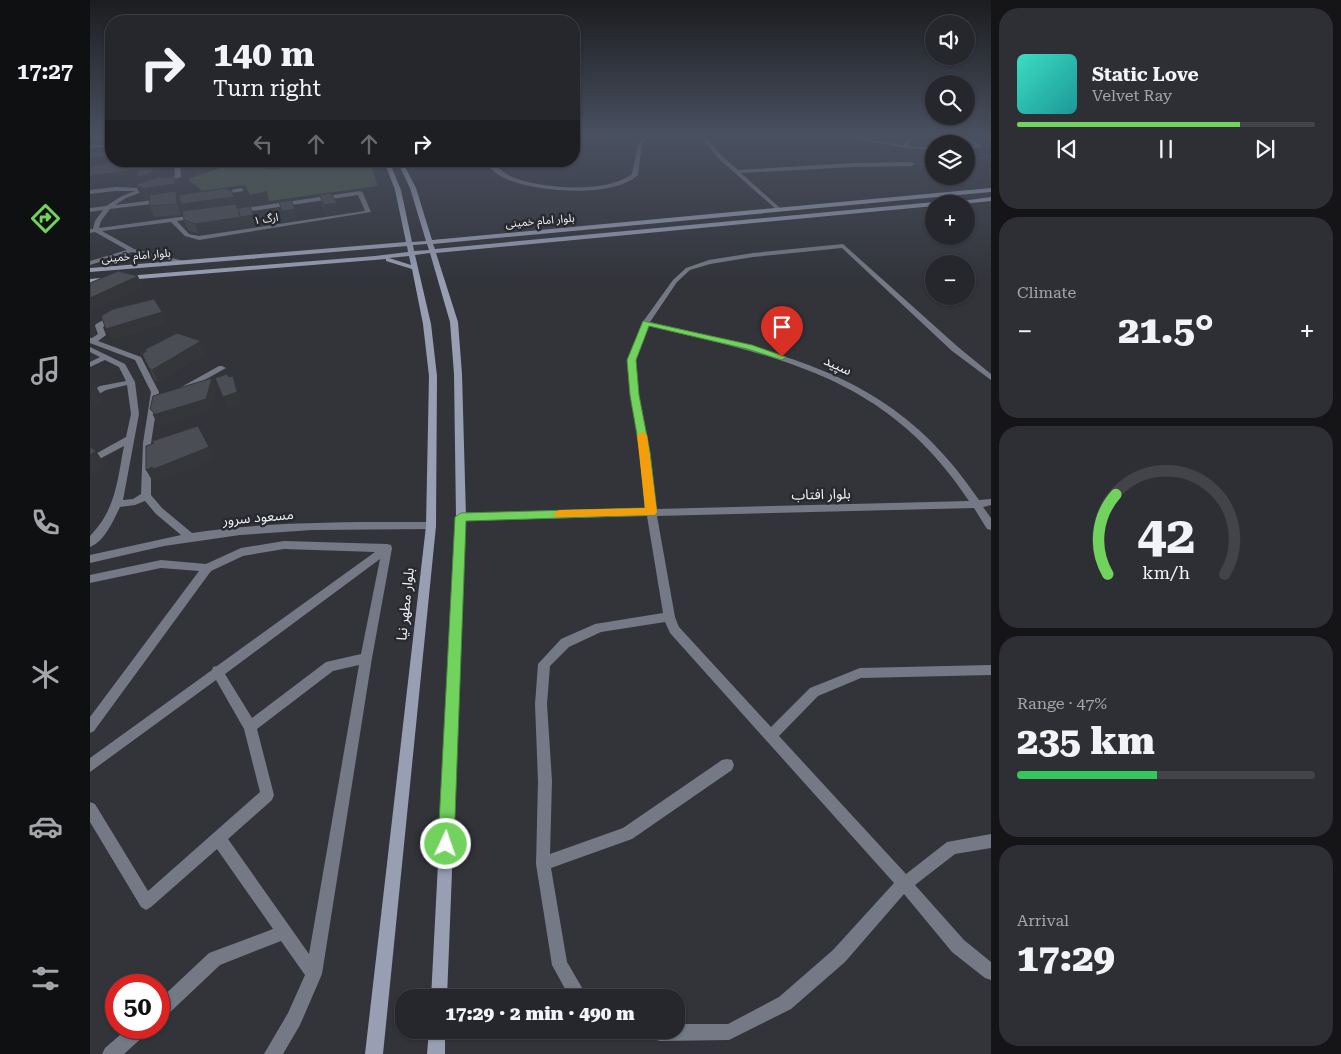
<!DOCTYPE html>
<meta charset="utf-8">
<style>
body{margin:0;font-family:"Roboto Serif","Noto Sans Arabic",serif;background:#2e2f34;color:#f1f3f6;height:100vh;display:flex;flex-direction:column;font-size:19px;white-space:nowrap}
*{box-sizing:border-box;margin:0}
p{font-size:16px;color:#a4a5a9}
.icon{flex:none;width:28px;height:28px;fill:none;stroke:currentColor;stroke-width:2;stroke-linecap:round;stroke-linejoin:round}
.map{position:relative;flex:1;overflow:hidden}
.drawer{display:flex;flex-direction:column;gap:8px;padding:8px;background:#151518;width:350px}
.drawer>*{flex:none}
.hud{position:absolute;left:15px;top:15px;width:475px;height:152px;border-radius:20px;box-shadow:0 1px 4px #0004,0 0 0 1px #424448;background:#26272c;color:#f1f3f6;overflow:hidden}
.tools{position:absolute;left:835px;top:15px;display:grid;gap:10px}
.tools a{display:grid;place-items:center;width:50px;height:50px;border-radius:50%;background:#26272c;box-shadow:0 1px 4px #0004,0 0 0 1px #424448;font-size:25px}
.speed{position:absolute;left:15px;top:974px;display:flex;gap:10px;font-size:25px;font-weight:700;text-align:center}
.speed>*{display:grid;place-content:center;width:65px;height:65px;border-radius:50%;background:#26272c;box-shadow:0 1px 4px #0004,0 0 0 1px #424448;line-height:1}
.speed .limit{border:8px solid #d22;background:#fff;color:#111}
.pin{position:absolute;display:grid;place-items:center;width:42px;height:42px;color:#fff;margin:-51px -21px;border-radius:50% 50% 50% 0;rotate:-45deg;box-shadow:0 0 5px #0007}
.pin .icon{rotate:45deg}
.me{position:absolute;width:55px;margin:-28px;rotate:3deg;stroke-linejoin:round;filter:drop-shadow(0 0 4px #0008)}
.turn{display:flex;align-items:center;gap:18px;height:105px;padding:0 25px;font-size:22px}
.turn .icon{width:65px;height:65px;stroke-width:2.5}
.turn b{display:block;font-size:35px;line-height:42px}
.lanes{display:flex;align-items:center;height:48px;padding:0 25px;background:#0003;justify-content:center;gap:25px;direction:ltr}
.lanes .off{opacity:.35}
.big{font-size:38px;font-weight:800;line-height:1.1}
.drawer .card{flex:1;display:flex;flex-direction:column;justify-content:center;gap:8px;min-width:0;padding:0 18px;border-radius:20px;background:#2e2f34}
.drawer .dial{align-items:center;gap:0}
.dial svg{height:130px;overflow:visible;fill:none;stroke:#424448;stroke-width:7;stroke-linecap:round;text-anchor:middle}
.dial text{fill:#f1f3f6;stroke:none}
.song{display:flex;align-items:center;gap:15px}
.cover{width:60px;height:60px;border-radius:8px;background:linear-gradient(135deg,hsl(170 70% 55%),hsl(180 70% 35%))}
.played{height:5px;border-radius:2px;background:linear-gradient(90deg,#72d25e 75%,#424448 75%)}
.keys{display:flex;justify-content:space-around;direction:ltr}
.heat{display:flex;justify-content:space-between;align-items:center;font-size:28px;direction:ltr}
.charge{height:8px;border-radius:4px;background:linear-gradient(90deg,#34c759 47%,#424448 0)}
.trip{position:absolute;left:305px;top:989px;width:290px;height:50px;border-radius:20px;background:#26272c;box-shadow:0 1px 4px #0004,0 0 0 1px #424448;font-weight:800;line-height:50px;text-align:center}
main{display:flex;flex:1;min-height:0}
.tabs{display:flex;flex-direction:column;width:90px;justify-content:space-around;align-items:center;background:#0f1012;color:#a4a5a9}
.tabs .icon{width:35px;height:35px}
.tabs .on{color:#72d25e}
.tabs b{font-size:22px;color:#f1f3f6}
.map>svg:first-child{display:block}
.green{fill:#495a45}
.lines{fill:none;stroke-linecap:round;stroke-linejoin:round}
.path{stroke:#7e8085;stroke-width:1;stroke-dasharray:1 1;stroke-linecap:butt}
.minor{fill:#747985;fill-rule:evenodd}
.secondary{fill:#989fb3;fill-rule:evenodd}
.wall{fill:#404247}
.shaded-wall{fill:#34363a}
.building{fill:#4a4d53;stroke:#34363a}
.route{fill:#72d25e;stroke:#4a883d}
.slow{fill:#f59e0b}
.labels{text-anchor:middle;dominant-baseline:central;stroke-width:5;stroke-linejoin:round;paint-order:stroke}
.far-street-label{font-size:11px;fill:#f0f1f5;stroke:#282a30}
.street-label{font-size:14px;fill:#f0f1f5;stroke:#282a30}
</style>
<main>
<nav class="tabs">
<b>17:27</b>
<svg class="icon on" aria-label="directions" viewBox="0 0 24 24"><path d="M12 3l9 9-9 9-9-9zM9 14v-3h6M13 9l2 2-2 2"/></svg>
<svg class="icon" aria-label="music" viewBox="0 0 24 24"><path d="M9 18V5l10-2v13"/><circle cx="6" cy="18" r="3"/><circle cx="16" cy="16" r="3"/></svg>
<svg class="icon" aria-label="phone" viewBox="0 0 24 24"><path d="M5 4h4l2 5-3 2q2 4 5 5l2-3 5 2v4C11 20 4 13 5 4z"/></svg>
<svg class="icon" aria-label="climate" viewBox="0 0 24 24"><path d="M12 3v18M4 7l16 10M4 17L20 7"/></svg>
<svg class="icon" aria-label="car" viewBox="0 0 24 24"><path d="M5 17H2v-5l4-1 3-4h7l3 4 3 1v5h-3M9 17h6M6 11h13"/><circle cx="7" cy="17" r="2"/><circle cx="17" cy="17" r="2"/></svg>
<svg class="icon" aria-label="filters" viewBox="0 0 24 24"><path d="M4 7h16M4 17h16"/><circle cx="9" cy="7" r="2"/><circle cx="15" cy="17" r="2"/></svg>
</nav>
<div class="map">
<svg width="901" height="1054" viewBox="0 0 901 1054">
<rect width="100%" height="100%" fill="#32343a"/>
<path class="green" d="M267,161H279L288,186L179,201L177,191L160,195L155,185L112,191L98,179L142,164L181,169Z"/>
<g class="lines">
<g class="path">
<path d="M876,161L898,157L896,153"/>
<path d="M830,164L844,163"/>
</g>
<g class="minor">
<path d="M0,135L9,138L7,139L0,137Z"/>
<path d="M555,135H560L552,144L548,175C522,199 444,192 414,178C406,174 399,167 393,161C403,161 412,173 422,177C452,189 516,194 542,174L548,144Z"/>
<path d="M609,135H613L632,156L648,170L763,163L822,162L825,164L822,166L763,167L651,173L690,208V210L688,211L628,158Z"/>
<path d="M744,135H754L813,145L819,138L866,135L821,140L818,146L844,148V150L815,148Z"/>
<path d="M872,135H877L893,147L876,149V147L886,146Z"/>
<path d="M21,144V146L0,148V146Z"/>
<path d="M61,161H74L53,166L50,164Z"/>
<path d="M84,161H90L91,177L72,183V181L85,176Z"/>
<path d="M60,185L63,187L62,188L36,198L25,205L103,195L106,197L103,199L20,209L11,221L9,228L105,215L107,216V218L87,221L99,234L109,236L275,211L268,195L135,215L132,213L135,211L270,191L273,193L281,212L109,240L95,236L81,222L12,231L44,249L98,262L95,264L42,252L0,265V261L37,250L5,232L0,233V229H3L5,221L13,210L0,212V208L16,206L32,196L45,191H25L0,194V190L25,187L50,188Z"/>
<path d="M151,188L153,189V191L130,195L127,193Z"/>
<path d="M753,244L868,347L901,374V380L862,351L752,248L663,257L620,264L600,270L587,282L560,322C699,355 804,373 889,500L901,499V505L893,507L901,518V530L897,529L884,508L567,516L585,617L589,627L681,727L720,688L770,668L901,665V675L771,678L728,696L689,736L816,874L857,842L901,834V848L865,854L825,885L874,940L901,962V980L895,978L862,952L814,894L755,962L701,1009L639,1040L570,1041L550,1036L548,1030H586V1024H638L689,997L743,950L804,883L580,633L575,622L511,632L479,647L460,666L457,704L462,781L460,854L533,828L632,760L637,759L642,760L644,765L642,770L542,839L461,868L477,962L498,998H480L462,965L446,864L448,781L445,704L448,664L471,639L505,624L573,613L557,516L371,521L366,517L371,513L556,509L551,452L540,395L538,360L552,323L583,280L596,268L619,260L663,253ZM559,326C693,358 797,377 879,501L566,509L559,452L548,395L546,360Z"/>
<path d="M21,316L28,318L13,327L16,335L8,341L51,357L69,392L61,443V495L72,508L102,533C182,521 261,522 341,522L346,526L345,529L222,530L150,535L74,546L0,563V555L91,535L66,514L55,501L45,505L30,507C23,521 15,541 0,547V536C26,509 27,482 34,446L0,464V457L36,437L41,414L37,385L16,390L0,399V392L10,386L36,381L29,367L15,360L0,367V362L10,357L0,352V347L35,364L45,382L49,414L33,500L43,499L51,494L53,443L61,392L45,360L0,343V338H2L8,334L5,326L6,324Z"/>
<path d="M129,366H132L136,368L93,392H87L86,390Z"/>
<path d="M194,541L297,544L301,545L302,548L282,658L232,974L210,1025L193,1054H174L198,1013L215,975L191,941L130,965L75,1017L69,1019V1000L119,953L183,929L127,849L61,907L56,910L51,907L0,822V802L5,804L58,891L170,792L154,729L126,680L0,772V758L122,670L123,667L127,666L285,552L194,549L153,556L121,571L4,731L0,733V717L109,571L71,568L0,583V575L71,560L116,564L151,548ZM290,559L271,654L236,662L162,718L135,674ZM269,665L219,954L138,839L182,800L184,795L167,729L243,671Z"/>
<path d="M38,1028H58L56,1034L34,1054H12L15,1048Z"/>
</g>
<g class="secondary">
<path d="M294,161H299L311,190L322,242L336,241L320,188L307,161H312L326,188L342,240L901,188V192L343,244L345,249L844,202L847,204H844V206L346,253L368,322L372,374L376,517L357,998H341L366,517L364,374L360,322L340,253L325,255L341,324L347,376L346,526L293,1054H275L336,526L339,376L333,324L322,269L296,261V259L36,280L33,278L36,276L285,256L318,252L317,246L0,272V268L316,242L305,190ZM337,244L339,250L324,251L323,245ZM319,256L321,265L299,258Z"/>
<path d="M901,197V201L871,204H849Z"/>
<path d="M21,277L24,279L23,280L0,283V279Z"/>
<path d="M339,1030H355V1054H337Z"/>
</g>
</g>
<g class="wall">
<path d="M12,135H21V137Z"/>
<path d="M65,164L66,177L89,187V194L88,195L90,201L91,215L64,217L60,206L59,198L55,199L54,197H51L47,187L50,183L48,179Z"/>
<path d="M230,195L247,203L249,213L237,215L232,205Z"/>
<path d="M91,204L153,227L109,234L98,230L94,220V211Z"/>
<path d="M54,350L116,353L68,382L65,380L52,354L55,352Z"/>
</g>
<g class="shaded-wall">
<path d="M21,156V161H48L0,167V158Z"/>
<path d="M62,161H64L65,164L66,180L51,186L48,179L0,185V176Z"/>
<path d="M85,178L89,187V194L88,195L90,201L91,215L87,204L86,195L55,199L54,197H51L47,187Z"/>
<path d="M141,189L153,227L109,234L105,224L95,214L91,204Z"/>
<path d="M247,203L249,213L237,215L234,205Z"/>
<path d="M205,209L208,219L195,221L192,211Z"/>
<path d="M163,215L167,225L154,227L150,217Z"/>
<path d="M48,276L53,287L0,312V298Z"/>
<path d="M72,312L77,323L65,327L22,340L16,329Z"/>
<path d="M111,341L116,353L68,382L62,370Z"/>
<path d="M143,376L148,387L152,404L138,408L133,397Z"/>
<path d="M122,378L127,390L121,410L69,427L63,415Z"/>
<path d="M4,383L13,398L0,411V386Z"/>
<path d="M119,447L125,458L70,481L64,469Z"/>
<path d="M6,451L17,467L2,475L0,472V455Z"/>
<path d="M62,467L69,478L63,482L56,470Z"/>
</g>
<g class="building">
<path d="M21,149V156L0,158V152Z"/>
<path d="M30,161H62L63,172L48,177V170L0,176V166Z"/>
<path d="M68,177L85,178V184L51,189V187H47V184Z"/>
<path d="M137,188L138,190L141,189L144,197L91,204L89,195Z"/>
<path d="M86,191L87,204L60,206L59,195Z"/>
<path d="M241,193L247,203L234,205L230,195Z"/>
<path d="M201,200L205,209L192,211L189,202Z"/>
<path d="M146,204L150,217L105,224L94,220L92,211Z"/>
<path d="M160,206L163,215L150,217L149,208Z"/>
<path d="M28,271L48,276L0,298V283Z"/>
<path d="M64,299L72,312L16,329L11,316L23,309Z"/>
<path d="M87,333L111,341L62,370L59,368L52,354L57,351L54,350Z"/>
<path d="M137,374L139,377L143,376L147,392L133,397L125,378Z"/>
<path d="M122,378L116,399L63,415L64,413L60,409L63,396Z"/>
<path d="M108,426L119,447L64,469L62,467L56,470V446L64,443L62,441Z"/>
<path d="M0,447L6,451L0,455Z"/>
</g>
<linearGradient id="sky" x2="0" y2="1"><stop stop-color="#1c1d20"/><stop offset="0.48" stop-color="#495060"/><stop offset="1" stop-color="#495060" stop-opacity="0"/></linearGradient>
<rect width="901" height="282" fill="url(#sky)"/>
<path class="route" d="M553,321L662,345L696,357L692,360L657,349L559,326L546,360L549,395L560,452L567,512L565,515L376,521L364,844L361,849L356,852L350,849L348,844L365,517L371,513L555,508L550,452L540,395L537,360Z"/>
<path class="slow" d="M552,432L557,435L567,512L565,515L465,517L463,514L469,510L555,508L547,435Z"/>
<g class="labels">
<g class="far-street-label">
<text transform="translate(176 219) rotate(-9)">ارگ ۱</text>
<text transform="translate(450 221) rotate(-5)">بلوار امام خمینی</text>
<text transform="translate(46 256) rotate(-5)">بلوار امام خمینی</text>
</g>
<g class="street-label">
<text transform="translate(748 365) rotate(24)">سپید</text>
<text transform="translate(731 494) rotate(-1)">بلوار افتاب</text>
<text transform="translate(168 517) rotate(-5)">مسعود سرور</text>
<text transform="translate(315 604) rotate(-84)">بلوار مطهر نیا</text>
</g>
</g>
</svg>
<div class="tools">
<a><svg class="icon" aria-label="sound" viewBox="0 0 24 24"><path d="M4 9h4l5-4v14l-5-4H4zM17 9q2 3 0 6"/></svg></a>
<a><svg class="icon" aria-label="search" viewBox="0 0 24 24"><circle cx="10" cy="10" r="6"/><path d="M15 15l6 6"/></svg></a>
<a><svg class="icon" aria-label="layers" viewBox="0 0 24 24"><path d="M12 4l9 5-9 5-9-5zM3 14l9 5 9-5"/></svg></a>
<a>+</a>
<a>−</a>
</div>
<div class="speed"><div class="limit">50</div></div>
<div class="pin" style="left:692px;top:357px;background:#d93025"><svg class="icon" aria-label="arrive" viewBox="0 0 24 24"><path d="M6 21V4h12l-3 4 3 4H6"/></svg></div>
<svg class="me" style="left:356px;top:844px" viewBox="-20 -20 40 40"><circle r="17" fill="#72d25e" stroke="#fff" stroke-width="3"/><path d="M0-11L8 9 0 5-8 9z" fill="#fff"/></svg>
<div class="trip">17:29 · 2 min · 490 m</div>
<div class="hud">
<div class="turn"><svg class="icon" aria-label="right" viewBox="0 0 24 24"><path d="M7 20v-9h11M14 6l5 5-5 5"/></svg><div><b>140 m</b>Turn right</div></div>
<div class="lanes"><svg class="icon off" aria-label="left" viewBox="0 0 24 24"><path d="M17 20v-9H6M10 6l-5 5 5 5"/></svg><svg class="icon off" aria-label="ahead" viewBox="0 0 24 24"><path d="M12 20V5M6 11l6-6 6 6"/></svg><svg class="icon off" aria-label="ahead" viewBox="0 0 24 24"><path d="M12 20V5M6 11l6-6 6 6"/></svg><svg class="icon" aria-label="right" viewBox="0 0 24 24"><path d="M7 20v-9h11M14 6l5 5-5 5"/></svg></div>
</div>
</div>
<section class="drawer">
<div class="card">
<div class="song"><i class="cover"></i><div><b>Static Love</b><p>Velvet Ray</p></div></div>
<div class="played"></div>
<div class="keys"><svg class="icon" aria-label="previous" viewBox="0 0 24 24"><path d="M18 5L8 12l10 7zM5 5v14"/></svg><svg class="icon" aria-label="pause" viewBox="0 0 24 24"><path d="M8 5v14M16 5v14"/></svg><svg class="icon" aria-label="next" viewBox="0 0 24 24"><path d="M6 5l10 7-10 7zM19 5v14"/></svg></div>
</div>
<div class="card"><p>Climate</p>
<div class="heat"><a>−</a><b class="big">21.5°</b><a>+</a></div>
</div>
<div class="card dial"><svg viewBox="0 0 100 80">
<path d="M14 69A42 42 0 1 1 86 69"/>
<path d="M14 69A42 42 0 0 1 19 20" stroke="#72d25e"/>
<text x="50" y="56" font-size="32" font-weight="700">42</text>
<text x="50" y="72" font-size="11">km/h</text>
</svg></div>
<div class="card"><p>Range · 47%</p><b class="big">235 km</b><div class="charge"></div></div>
<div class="card"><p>Arrival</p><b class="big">17:29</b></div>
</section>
</main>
